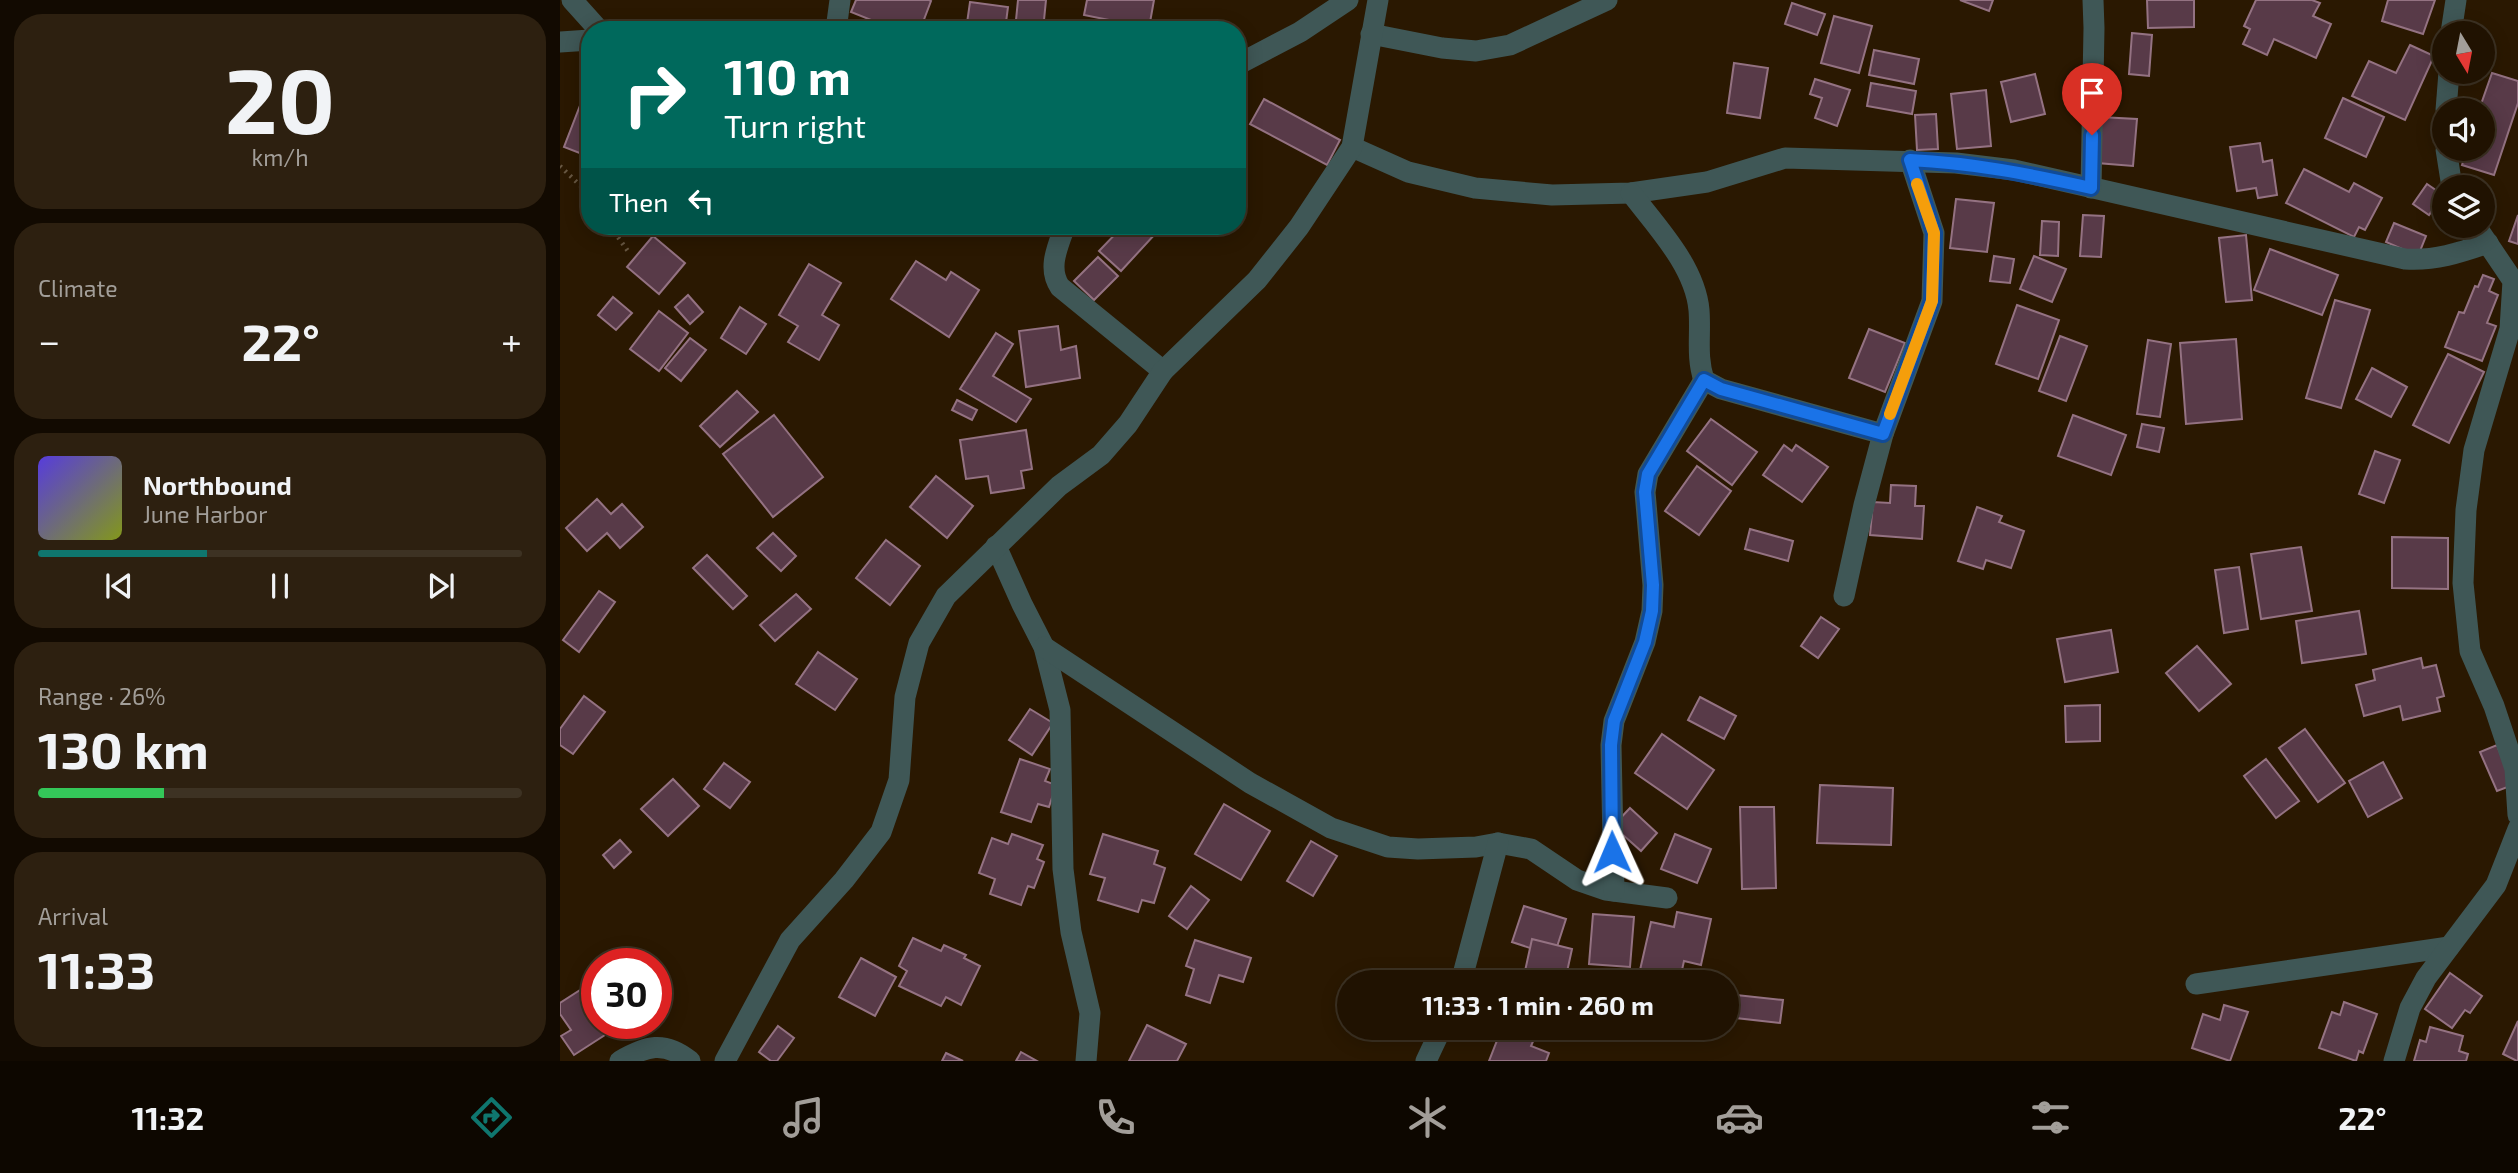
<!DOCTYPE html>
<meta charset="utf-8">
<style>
body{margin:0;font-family:"Exo 2",sans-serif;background:#2d2010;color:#f1f3f6;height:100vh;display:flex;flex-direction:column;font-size:26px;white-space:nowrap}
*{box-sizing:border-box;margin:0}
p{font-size:23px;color:#a29e99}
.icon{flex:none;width:38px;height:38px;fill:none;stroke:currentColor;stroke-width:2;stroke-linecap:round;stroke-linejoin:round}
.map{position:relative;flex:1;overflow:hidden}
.panel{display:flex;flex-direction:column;gap:14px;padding:14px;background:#120a01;width:560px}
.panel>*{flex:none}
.guide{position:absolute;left:21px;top:21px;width:665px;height:214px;border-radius:28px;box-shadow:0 4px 18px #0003,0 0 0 2px #3d3223;background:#00695c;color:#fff;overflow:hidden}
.needle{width:46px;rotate:170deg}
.buttons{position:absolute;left:1872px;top:21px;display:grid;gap:14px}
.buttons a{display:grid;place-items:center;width:63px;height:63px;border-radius:50%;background:#201201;box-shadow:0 4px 18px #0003,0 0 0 2px #3d3223;font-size:35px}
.speed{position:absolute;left:21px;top:948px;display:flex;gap:14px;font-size:35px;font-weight:700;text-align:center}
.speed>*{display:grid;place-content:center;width:91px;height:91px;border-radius:50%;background:#201201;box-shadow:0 4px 18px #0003,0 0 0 2px #3d3223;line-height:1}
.speed .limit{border:10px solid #d22;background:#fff;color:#111}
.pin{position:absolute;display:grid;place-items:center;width:60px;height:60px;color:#fff;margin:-72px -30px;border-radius:50% 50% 50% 0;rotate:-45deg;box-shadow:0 0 7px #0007}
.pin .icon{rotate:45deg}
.me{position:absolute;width:77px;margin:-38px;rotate:359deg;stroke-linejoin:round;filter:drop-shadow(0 0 5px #0008)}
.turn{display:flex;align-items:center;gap:24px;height:147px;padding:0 28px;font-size:32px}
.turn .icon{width:91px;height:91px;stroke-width:2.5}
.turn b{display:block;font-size:49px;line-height:60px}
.then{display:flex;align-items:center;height:66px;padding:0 28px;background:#0003;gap:14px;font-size:26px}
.big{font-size:52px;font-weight:700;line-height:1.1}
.panel .tile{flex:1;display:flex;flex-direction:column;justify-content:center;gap:10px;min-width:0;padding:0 24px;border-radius:28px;background:#2d2010}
.panel .dial{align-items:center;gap:0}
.dial b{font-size:91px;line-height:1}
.song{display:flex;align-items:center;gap:21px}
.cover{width:84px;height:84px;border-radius:10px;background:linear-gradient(135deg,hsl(250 70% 55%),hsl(70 70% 35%))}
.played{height:7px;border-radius:4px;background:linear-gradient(90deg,#0f766e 35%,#3d3223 35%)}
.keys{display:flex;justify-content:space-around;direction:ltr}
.heat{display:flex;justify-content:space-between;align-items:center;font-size:38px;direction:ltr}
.charge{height:10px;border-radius:5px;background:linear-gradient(90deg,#34c759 26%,#3d3223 0)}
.trip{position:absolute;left:777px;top:970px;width:402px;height:70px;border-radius:35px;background:#201201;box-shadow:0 4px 18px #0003,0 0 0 2px #3d3223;font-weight:700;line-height:70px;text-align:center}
.tab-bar{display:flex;height:112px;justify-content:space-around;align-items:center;background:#0d0700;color:#a29e99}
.tab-bar .icon{width:49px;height:49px}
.tab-bar .on{color:#0f766e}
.tab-bar b{font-size:32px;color:#f1f3f6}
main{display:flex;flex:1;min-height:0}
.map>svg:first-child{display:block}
.building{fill:#583a48;stroke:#947282;stroke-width:2}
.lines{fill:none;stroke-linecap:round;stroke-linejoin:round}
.path{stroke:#675742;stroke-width:4.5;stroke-dasharray:2 5;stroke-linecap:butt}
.minor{stroke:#3f5756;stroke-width:21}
.route-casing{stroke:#114b97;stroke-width:18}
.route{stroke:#1a73e8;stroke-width:12}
.slow{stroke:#f59e0b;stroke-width:12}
</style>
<main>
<section class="panel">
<div class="tile dial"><b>20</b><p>km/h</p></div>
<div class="tile"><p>Climate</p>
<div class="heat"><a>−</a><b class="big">22°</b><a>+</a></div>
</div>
<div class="tile">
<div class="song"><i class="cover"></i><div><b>Northbound</b><p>June Harbor</p></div></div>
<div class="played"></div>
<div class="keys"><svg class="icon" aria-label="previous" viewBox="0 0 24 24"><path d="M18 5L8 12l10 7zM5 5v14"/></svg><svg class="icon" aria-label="pause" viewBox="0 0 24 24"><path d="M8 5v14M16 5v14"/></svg><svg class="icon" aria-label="next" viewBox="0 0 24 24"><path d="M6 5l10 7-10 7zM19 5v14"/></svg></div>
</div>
<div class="tile"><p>Range · 26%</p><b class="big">130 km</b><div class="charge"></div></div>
<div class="tile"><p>Arrival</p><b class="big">11:33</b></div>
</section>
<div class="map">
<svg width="1958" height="1061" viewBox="0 0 1958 1061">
<rect width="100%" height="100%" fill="#2a1801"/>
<g class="building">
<path d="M296,0H369L371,1L360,30H336L291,12Z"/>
<path d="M458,0H486L483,30H455Z"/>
<path d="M527,0H594L589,28L524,15Z"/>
<path d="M1400,0H1433L1429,11Z"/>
<path d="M1587,0H1634V27L1588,28Z"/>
<path d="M1696,0H1752L1760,3L1753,16L1771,24L1756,58L1714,39L1707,55L1683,44L1690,29L1684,26Z"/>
<path d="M1828,0H1875L1863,34L1822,21Z"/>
<path d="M410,2L448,7L445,30H406Z"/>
<path d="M1232,3L1265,14L1257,35L1225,24Z"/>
<path d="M1274,16L1312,26L1299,73L1261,63Z"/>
<path d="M1572,33L1592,35L1589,76L1569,74Z"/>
<path d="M1850,45L1874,56L1845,120L1792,96L1809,61L1836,73Z"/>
<path d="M1314,50L1359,59L1354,84L1309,75Z"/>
<path d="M1174,63L1208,68L1200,118L1167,113Z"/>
<path d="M1932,73L1958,81V103L1934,175L1902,165L1907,149H1923V110H1919Z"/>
<path d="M1475,74L1485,114L1451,122L1441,82Z"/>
<path d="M1255,79L1290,90L1277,126L1255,118L1262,98L1250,94Z"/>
<path d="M1311,83L1356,91L1352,114L1307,106Z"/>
<path d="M1426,90L1431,146L1397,149L1391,94Z"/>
<path d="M1783,98L1824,117L1806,157L1765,138Z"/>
<path d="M704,99L780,140L767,165L690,124Z"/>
<path d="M21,103L30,106V157L4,147Z"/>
<path d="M1376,114L1378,149L1357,150L1355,115Z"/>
<path d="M1540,117L1577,119L1573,166L1537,163Z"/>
<path d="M1700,143L1703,162L1712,160L1717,195L1698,198L1696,188L1677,191L1670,147Z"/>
<path d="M1744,169L1789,192L1794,183L1822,198L1805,230L1799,227L1794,237L1726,203Z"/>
<path d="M1867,184L1883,195L1869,215L1853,204Z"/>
<path d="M1396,199L1434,203L1427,252L1390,248Z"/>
<path d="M1523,215L1544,216L1541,257L1520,256Z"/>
<path d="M1958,215V244L1949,241Z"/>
<path d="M1482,221L1499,222L1498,256L1480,255Z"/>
<path d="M1834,223L1866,236L1858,256L1826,242Z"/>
<path d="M563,226H588L596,233L561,271L539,251Z"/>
<path d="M1686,235L1692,300L1666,302L1659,238Z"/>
<path d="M93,236L125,263L99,294L67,267Z"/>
<path d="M1710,249L1778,275L1762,315L1694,290Z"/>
<path d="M1434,256L1454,259L1450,283L1430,281Z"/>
<path d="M1474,256L1506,269L1492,302L1460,289Z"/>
<path d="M538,257L558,276L534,300L514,281Z"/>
<path d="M356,261L386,280L391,272L419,290L389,337L331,299Z"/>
<path d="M249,264L281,283L262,315L279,325L259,360L228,342L238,326L219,315Z"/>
<path d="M1923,275L1934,279L1929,291L1938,295L1927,323L1936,326L1922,361L1885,347L1899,312L1904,313L1915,286L1918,287Z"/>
<path d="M128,295L143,312L130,324L115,307Z"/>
<path d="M53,297L72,313L56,330L38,315Z"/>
<path d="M1775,300L1810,310L1781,408L1746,398Z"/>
<path d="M1457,305L1499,320L1478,379L1436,364Z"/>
<path d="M180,307L206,324L186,354L161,338Z"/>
<path d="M99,311L128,333L99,371L70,349Z"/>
<path d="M498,326L501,350L516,346L520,378L466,387L459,331Z"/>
<path d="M1309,329L1345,343L1325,392L1289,378Z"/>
<path d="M436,333L453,344L433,376L471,399L456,422L400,389Z"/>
<path d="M1500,336L1527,346L1506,401L1479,391Z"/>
<path d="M130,338L146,350L121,381L105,368Z"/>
<path d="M1676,339L1682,419L1626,424L1620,343Z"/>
<path d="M1588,340L1611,344L1600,417L1577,414Z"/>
<path d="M1888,354L1924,372L1889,443L1853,425Z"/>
<path d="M1812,368L1847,387L1831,417L1796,399Z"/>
<path d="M177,391L198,412L160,447L140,426Z"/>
<path d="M397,400L417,410L412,420L392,410Z"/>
<path d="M214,415L263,477L213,517L163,454Z"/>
<path d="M1513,415L1566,435L1551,475L1498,456Z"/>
<path d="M1151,419L1197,452L1172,485L1127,451Z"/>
<path d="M1582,424L1604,428L1599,452L1577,447Z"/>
<path d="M466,430L472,469L461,471L464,488L431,493L428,476L406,479L400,440Z"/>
<path d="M1224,445L1232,451L1236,445L1268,467L1242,502L1203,475Z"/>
<path d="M1815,451L1840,460L1824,503L1799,494Z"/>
<path d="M1137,466L1171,491L1139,535L1105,511Z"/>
<path d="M376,476L413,506L387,538L350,507Z"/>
<path d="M1331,485L1356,486L1355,506H1364L1362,539L1310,535L1313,502L1330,503Z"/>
<path d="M37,499L51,514L62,504L83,527L60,548L47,533L27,551L6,528Z"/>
<path d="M1417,507L1442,516L1439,522L1464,531L1451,568L1426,560L1423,569L1398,561Z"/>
<path d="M1190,529L1233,541L1228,561L1185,549Z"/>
<path d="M213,533L236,556L221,571L197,548Z"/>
<path d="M1832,537L1888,538V589L1832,588Z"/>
<path d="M326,540L360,566L330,605L296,578Z"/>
<path d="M1741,547L1752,611L1701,619L1691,554Z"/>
<path d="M147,555L187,596L173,609L133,568Z"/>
<path d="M1679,567L1688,629L1664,633L1655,570Z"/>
<path d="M39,591L55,602L19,652L3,640Z"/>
<path d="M236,594L251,609L215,641L200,625Z"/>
<path d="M1799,611L1806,654L1742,663L1736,621Z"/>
<path d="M1261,617L1279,629L1258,658L1241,646Z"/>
<path d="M1551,630L1558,672L1505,682L1497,639Z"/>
<path d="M1637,646L1671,684L1639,711L1606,673Z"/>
<path d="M258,652L297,679L275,710L236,684Z"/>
<path d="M1861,658L1863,668L1876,665L1884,696L1877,698L1880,711L1843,720L1840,706L1804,716L1796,685L1815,680L1813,670Z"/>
<path d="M24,696L45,712L13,754L0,745V729Z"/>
<path d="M1140,697L1176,716L1164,739L1128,720Z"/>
<path d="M1540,705V741L1506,742L1505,706Z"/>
<path d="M470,709L493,723L472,755L449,740Z"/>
<path d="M1745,729L1785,783L1758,802L1719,748Z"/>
<path d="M1102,734L1154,770L1127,809L1075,773Z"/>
<path d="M1937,745L1953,785L1937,791L1920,752Z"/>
<path d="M460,759L490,769L485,781L496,785L489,807L478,804L471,822L441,812Z"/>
<path d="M1706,759L1739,801L1716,818L1684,776Z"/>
<path d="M1823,762L1842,798L1808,817L1789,781Z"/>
<path d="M164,763L190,782L170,808L144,789Z"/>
<path d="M113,779L139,806L108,836L81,809Z"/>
<path d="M1260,785L1333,788L1331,845L1257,843Z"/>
<path d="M664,804L710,831L681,880L635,854Z"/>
<path d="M1180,807H1214L1216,888L1182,889Z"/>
<path d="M1070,808L1097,833L1081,851L1053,826Z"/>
<path d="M452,834L483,845L477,859L484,862L474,888L468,886L461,905L430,894L435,879L419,873L432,838L448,844Z"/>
<path d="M543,834L598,851L594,864L605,868L594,903L582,900L578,912L538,900L545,878L530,874Z"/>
<path d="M1115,834L1151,849L1137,883L1101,869Z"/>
<path d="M60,840L71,852L54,868L43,855Z"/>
<path d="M751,841L777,856L753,896L727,881Z"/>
<path d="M631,886L649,900L627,929L609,916Z"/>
<path d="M964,906L1006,919L994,956L952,942Z"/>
<path d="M1117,912L1151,919L1141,965L1124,961L1120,979L1080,970L1091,922L1114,927Z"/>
<path d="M1033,914L1074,917L1070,967L1029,964Z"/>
<path d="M353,938L381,951L384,945L406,955L404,958L420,966L401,1005L386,997L381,1006L339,986L347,971L339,966Z"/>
<path d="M972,939L1012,949L1005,981L965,971Z"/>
<path d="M635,940L691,958L683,982L659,975L650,1003L626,995L634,969L626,966Z"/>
<path d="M301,958L336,977L315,1016L279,997Z"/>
<path d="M1890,973L1922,996L1910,1013L1905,1010L1892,1028L1865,1009Z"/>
<path d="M34,981L37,985V1024H62L14,1055L1,1036L11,1030L0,1014V1003Z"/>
<path d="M1167,994L1223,1000L1220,1023L1167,1017Z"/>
<path d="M1784,1002L1817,1014L1803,1053L1799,1051L1796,1061L1759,1048L1772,1012L1780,1015Z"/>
<path d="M1664,1005L1688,1012L1670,1061L1632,1048L1643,1014L1660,1020Z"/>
<path d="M1958,1021V1061H1957L1943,1054Z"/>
<path d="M587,1025L626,1044L617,1061H569Z"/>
<path d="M218,1026L234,1038L217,1061H211L199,1052Z"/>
<path d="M950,1027H970L978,1030L971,1046L989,1053L986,1061H929L940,1033L946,1036Z"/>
<path d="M1870,1027L1903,1036L1899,1051L1908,1054L1906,1061H1854L1860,1040L1866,1042Z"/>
<path d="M461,1052L477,1061H456Z"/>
<path d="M386,1053L403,1061H382Z"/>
</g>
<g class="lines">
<g class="path">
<path d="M0,166L30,195"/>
<path d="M50,226L70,254"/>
</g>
<g class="minor">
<path d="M12,0L39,30"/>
<path d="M276,30L280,0"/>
<path d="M1891,33L1896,0"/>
<path d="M811,34L882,48L916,51L950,45L1047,0"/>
<path d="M0,42L30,40"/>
<path d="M677,65L740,32L788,0"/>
<path d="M1886,110L1889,72"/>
<path d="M792,147L848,172L915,188L992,195L1071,193L1147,182L1225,158L1396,163L1454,170L1845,259C1875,261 1899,253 1928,243"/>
<path d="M1886,149L1892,187"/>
<path d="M1531,188L1534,28L1533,0"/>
<path d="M1071,193C1096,226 1135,266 1139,310C1141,335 1136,356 1144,380L1161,389L1323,434"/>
<path d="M505,226C498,246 487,268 500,287L603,371"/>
<path d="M1916,226L1953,281L1950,329L1914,450L1906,510L1903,583L1910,651L1934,706L1955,769L1958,815"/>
<path d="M436,546L462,604L484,647L500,710L503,869L511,932L530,1013L526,1061"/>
<path d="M1284,596L1304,505L1323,434L1372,301L1374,233L1350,160"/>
<path d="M484,647L690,783L771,828L828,847L858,849L916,847L938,843L971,849L1017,880L1046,890L1107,898"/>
<path d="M1054,891L1051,745L1054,721L1085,642L1092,611L1093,585L1085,492L1088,474L1144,380"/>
<path d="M901,982L938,843"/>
<path d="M1636,984L1889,947"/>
<path d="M60,1061C86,1046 104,1040 130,1061"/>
<path d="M165,1061L230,940L284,880L321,832L339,780L345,697L359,643L386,596L499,486L541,455L568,424L603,371L697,280L739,227L792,147L818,0"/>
<path d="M866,1061L882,1027"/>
<path d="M1834,1061L1850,1008L1866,978L1936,885L1958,829"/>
</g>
</g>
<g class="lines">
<defs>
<path id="route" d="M1052,852L1051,745L1054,721L1085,642L1092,611L1093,585L1085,492L1088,474L1144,380L1161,389L1323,434L1372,301L1374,233L1350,160C1413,163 1469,174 1531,188L1532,135"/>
</defs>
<use href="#route" class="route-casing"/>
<use href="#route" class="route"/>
<path class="slow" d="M1330,414L1372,301L1374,233L1357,184"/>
</g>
</svg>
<div class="buttons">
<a><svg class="needle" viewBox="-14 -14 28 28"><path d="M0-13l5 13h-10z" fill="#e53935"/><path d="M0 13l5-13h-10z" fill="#a29e99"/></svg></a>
<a><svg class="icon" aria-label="sound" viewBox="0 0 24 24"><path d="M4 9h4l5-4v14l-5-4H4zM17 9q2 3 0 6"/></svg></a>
<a><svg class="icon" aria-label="layers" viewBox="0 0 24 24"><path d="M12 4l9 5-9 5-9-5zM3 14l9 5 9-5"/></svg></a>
</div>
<div class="speed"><div class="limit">30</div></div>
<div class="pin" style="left:1532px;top:135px;background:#d93025"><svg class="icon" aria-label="arrive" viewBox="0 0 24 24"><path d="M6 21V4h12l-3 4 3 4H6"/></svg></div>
<svg class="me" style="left:1052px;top:852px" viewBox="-20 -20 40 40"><path d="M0-17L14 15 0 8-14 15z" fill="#1a73e8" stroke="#fff" stroke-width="4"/></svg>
<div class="trip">11:33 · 1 min · 260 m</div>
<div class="guide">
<div class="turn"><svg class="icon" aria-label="right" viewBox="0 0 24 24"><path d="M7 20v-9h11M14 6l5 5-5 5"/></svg><div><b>110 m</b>Turn right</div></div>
<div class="then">Then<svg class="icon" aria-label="left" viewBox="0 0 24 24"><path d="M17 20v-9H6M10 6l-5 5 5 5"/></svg></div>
</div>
</div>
</main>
<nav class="tab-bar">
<b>11:32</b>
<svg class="icon on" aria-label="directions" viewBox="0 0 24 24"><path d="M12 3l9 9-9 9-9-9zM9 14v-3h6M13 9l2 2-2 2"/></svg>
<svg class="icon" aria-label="music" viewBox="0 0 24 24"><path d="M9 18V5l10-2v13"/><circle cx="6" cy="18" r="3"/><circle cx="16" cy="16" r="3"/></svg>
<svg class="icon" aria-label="phone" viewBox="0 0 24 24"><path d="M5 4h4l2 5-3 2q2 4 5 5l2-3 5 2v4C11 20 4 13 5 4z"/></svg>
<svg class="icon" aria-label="climate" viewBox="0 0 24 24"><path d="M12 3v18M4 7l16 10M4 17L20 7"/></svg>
<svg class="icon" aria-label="car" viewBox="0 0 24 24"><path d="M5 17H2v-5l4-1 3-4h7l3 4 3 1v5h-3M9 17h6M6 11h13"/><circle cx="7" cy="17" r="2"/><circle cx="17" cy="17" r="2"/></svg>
<svg class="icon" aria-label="filters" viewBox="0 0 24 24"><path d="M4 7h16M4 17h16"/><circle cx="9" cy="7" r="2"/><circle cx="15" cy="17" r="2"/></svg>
<b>22°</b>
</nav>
